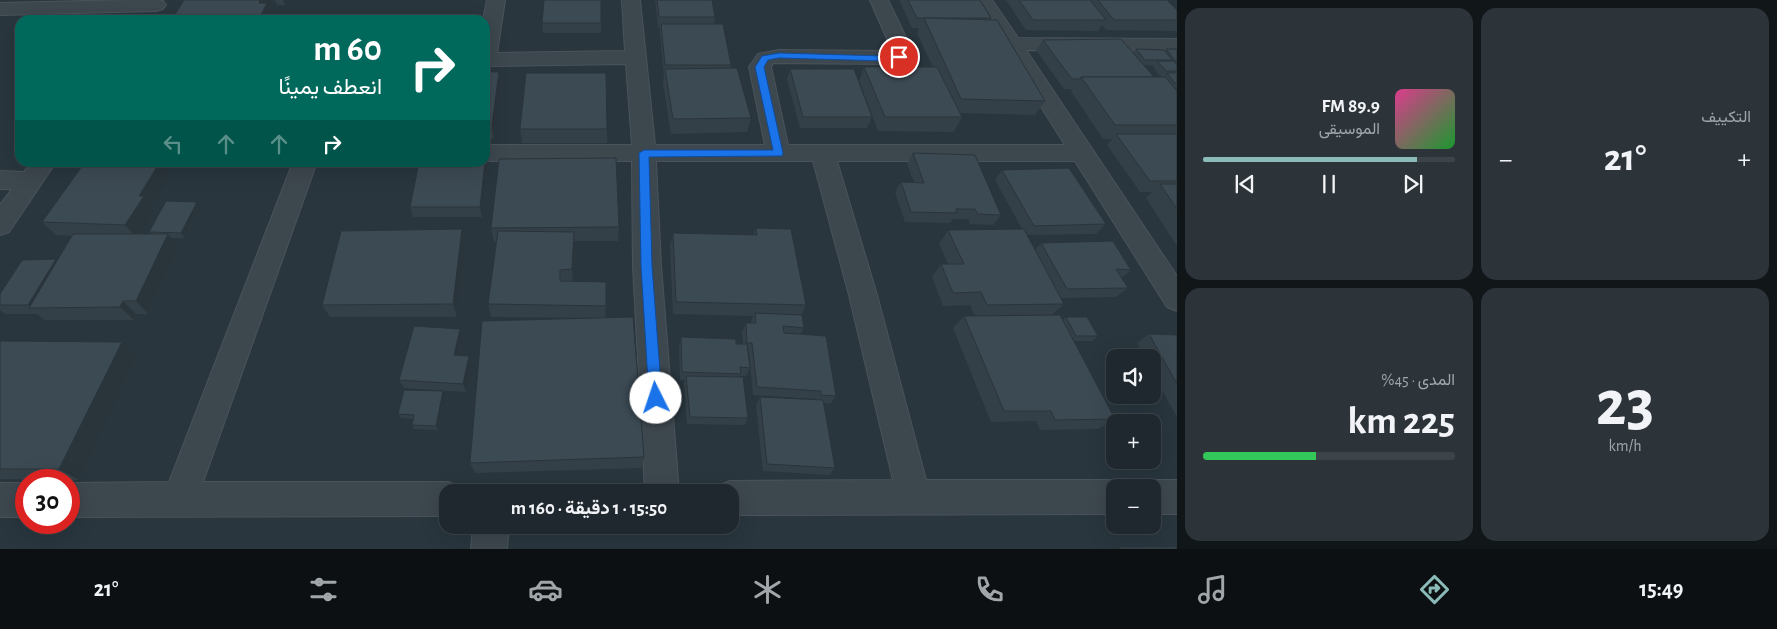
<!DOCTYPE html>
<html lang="ar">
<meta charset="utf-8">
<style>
body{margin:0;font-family:"Alegreya Sans",Vazirmatn,sans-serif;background:#2c343a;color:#f1f3f6;direction:rtl;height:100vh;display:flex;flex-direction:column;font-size:19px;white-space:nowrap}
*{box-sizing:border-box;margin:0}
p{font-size:16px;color:#a1a6aa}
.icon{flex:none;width:28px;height:28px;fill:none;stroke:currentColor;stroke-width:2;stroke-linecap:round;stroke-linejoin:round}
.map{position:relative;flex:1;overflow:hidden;direction:ltr}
.details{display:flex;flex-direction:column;gap:8px;padding:8px;background:#111619;width:600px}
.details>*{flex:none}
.hud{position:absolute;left:15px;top:15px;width:475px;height:152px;border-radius:15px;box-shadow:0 5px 20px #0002,0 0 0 1px #3c444a;direction:rtl;background:#00695c;color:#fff;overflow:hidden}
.fabs{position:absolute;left:1106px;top:349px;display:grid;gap:10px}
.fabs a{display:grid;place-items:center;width:55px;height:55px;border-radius:10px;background:#1f282e;box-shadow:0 5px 20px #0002,0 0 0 1px #3c444a;font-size:25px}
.speed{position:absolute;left:15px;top:469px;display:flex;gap:10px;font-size:25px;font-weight:700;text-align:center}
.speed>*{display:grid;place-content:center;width:65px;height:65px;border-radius:50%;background:#1f282e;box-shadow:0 5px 20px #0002,0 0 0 1px #3c444a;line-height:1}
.speed .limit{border:8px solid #d22;background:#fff;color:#111}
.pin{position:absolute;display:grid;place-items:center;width:42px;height:42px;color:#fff;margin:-21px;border:2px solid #fff;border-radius:50%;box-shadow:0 1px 5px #0007}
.me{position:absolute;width:55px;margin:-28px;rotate:356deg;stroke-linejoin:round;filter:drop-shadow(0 0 4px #0008)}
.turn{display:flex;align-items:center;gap:18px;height:105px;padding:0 25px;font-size:22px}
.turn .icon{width:65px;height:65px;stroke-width:2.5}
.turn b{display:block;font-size:35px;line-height:42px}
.lanes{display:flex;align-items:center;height:48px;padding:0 25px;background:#0003;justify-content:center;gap:25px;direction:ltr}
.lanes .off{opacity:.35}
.big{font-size:38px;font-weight:700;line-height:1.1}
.details .tile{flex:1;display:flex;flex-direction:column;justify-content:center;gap:8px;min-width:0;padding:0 18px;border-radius:15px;background:#2c343a}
.details .dial{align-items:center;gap:0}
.dial b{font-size:65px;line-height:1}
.song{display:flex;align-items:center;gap:15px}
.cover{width:60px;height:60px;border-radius:8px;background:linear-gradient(135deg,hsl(330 70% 55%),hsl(130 70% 35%))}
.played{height:5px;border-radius:2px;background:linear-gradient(90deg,#8bbbb9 85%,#3c444a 85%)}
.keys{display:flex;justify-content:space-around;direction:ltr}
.heat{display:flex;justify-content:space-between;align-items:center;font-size:28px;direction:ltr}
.charge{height:8px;border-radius:4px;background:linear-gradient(90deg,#34c759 45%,#3c444a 0)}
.details .tiles{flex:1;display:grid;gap:8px;grid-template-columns:repeat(2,1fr)}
.trip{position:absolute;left:439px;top:484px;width:300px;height:50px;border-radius:15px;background:#1f282e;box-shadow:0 5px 20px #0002,0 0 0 1px #3c444a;font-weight:700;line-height:50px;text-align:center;direction:rtl}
.tab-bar{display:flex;height:80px;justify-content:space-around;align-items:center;background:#0c1012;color:#a1a6aa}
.tab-bar .icon{width:35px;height:35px}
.tab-bar .selected{color:#8bbbb9}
.tab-bar b{font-size:22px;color:#f1f3f6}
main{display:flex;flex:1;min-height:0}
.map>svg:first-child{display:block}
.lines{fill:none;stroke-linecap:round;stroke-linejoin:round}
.minor-casing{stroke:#4a535b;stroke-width:2}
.minor{fill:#3d474e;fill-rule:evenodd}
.wall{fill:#344048;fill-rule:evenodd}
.shaded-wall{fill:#2a343b}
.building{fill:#3c4a54;stroke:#2a343b}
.route{fill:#1a73e8;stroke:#114b97}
</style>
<main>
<section class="details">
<div class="tiles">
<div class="tile"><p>التكييف</p>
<div class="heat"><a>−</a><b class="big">21°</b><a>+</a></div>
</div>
<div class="tile">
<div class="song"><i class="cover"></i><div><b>89.9 FM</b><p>الموسيقى</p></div></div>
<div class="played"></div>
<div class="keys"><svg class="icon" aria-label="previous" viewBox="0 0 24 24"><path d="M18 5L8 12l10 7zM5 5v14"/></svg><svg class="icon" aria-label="pause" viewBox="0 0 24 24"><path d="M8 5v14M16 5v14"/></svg><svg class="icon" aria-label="next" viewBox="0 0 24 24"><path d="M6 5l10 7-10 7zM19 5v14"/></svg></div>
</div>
<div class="tile dial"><b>23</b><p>km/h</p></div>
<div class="tile"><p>المدى · 45%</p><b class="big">225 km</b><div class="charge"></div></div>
</div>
</section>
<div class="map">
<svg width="1177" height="549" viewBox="0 0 1177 549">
<rect width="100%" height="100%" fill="#29363e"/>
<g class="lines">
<defs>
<g id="minor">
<path d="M127,0H159L163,1L166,5L163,9L156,11L0,15V3Z"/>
<path d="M487,0H505L497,53L625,51L622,0H640L655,145H765L749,67L758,54L779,50L890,51L891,48L870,0H888L911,48L906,61L886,64L773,63L771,67L788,145H1065L974,0H992L1018,38L1177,39V51L1026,50L1177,276V311L1167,307L1075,161H837L877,295L926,480H1115L1127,485L1128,488H1115V514L730,515V492H715L718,486L730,481L893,480L849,295L813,161H656L661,266L679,492H645L633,266L632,161H485V145H632L626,64L485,66V20H483Z"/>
<path d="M31,162H56L9,232L0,235V205L12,189H0V171L24,172Z"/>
<path d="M293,162H317L203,482H448L460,487L463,492H448V516L69,517V483L169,482Z"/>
<path d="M1152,480H1177V514H1152V488H1139L1140,485Z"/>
<rect x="0" y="483" width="26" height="34"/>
<path d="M473,525H509L507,549H471Z"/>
</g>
</defs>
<use href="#minor" class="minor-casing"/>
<use href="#minor" class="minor"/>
</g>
<g class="wall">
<path d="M184,0H274L270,8L274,17L272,20H172V19Z"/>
<path d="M275,0H288L285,5H277Z"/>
<path d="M601,0V33H543L542,23Z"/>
<path d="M655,0H712L715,17L714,24L731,65V68L751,118L747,132L671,134L663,83L664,76L660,34V28H658Z"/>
<path d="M899,0H980L991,18L990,20L1045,101L1035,115L960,113L962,117L954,132L878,131L859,81L864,67H933L917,33L919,28H912Z"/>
<path d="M1006,0H1167L1177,10V31L1106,30L1102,25L1098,31L1026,30Z"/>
<path d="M1043,40L1133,53L1136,49L1165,51L1166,49L1177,51V89H1175L1177,91V246L1146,198L1152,192H1140L1107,145L1112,139H1103L1071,91L1072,89H1064L1036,50ZM1144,65L1154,66L1153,67L1161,77H1154Z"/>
<path d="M790,69L872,117L867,128H800L787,79Z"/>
<path d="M485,72H499L501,86L494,139H485Z"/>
<path d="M520,129H607V143H522Z"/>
<path d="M913,153L1001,215L993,225L970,224L968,219H953L950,223L905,222L895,192L901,182H914L907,164Z"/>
<path d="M489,155L482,217H413L410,207Z"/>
<path d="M1002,170L1106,224L1096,234L1027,235L1035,250L1041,243L1131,270L1121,278L1128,288L1116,297L1061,298L1064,304L1052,315L1063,320L1066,317L1098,336L1092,341H1074L1115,419L1098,429L1040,430L1036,421L991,422L953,328L964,316H975L970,305L943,306L932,277L941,264H948L939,244L948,230L1022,229L995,180Z"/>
<path d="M172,175L152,207L155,210L140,234H151L149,232L201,207L185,238H171L179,247L148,314H136L134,320H45L37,314H5L0,310V294L57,261L72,236L56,235L42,222Z"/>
<path d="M619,227L618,241H574L573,281L606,306L605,318L644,457L642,468L475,473L470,463L598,318L491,317L488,304L496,242H494L491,228Z"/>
<path d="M756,228L806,305L801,315L804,328L800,334L836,396L830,404L824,403L835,468L829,475L763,471L756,405L760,397L815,400V399L753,395L749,352H748L750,368L746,376H740V377L748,418L745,425L687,424L684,384L685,380H680L679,345L681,337L743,344L742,332L746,323H751L753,316L673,314L670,246L673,233L753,235Z"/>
<path d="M462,229L466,242L457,317H330L322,305Z"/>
<path d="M460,329L462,337L459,355L469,356L472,364L466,392L404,388L399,380Z"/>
<path d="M1149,334L1177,335V417L1152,372V358H1145L1137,343Z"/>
<path d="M0,341L122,342L138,355L79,480L0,479Z"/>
<path d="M445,396L438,430L414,429L412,425L413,419L401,418L398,414Z"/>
</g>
<g class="shaded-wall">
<path d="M260,0H274L270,8L274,17L272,20H259V3Z"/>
<path d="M283,0H288L285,5Z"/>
<path d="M499,72L501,86L494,139L492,125Z"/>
<path d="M487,144L489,155L482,217L480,207Z"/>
<path d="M160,162H163L172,175L152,207L155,210L137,239L125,225L139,196Z"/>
<path d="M197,202L201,207L185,238L181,233Z"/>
<path d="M462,229L466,242L457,317L453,304Z"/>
<path d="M574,232V245L573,282L572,269Z"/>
<path d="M168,234L179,247L148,314L136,301Z"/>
<path d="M56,259L66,269L32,308L28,305Z"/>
<path d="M123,301L136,314L134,320L120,307Z"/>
<path d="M460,329L462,337L457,363L454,355Z"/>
<path d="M122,342L138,355L79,480L59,469Z"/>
<path d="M469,356L472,364L466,392L463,384Z"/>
<path d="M443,391L445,396L438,430L436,426Z"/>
</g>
<g class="building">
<path d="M184,0H260L259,3H267L259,19H172Z"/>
<path d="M544,0H601V23H542Z"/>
<path d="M657,0H712L715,17H659Z"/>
<path d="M908,0H980L991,18H917Z"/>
<path d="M1019,0H1090L1106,20H1033Z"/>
<path d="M1098,0H1167L1177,10V20H1114Z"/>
<path d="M924,18L997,20L1045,101L961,99Z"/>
<path d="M661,24H723L731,65H665Z"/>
<path d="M1121,39L1154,77H1081L1080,79H1072L1043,40Z"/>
<path d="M1136,49L1164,50L1172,60H1145Z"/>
<path d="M1166,49H1176L1177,51V63Z"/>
<path d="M1157,61H1174L1177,65V71H1166Z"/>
<path d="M864,67H937L962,117H885Z"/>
<path d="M737,68L751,118L673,119L665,69Z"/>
<path d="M790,69H854L872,117H803Z"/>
<path d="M485,72H499L492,125H485Z"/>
<path d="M526,73H606L607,129H520Z"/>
<path d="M1167,73H1177V83H1175Z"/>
<path d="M1081,77H1165L1177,91V125H1115Z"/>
<path d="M1116,134H1177V181H1150Z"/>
<path d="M485,144H487L480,207H410L419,162H485Z"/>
<path d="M913,153L975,155L1001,215L978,214L975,209H956L957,213L911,212L901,182L924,183Z"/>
<path d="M616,158L619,227L491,228L499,159Z"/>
<path d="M85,162H160L139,196H144L125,225L42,222Z"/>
<path d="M1069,168L1106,224L1034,226L1002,170Z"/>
<path d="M1160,184H1177V209Z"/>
<path d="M166,201L197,202L181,233L149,232Z"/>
<path d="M756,228L791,229L806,305L676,302L673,233L757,235Z"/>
<path d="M462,229L453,304L322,305L341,231Z"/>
<path d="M1024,229L1064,304L987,305L981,292L953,293L941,264H964L948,230Z"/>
<path d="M498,231L574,232L572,269L560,270V281L606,282V306L488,304Z"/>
<path d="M73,234H168L136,301H123L120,307L29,308Z"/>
<path d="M1113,241L1131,270L1116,269L1128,288L1067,289L1041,243Z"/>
<path d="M56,259L28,305H0V294L22,260Z"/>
<path d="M755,313L802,315L804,328L783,326L784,333L826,336L836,396L821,395V391L757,387L752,343H747L746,323H756Z"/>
<path d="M1060,315L1115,419L1055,420L1051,411H1004L964,316Z"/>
<path d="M633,317L644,457L470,463L482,321Z"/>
<path d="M1066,317H1087L1098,336H1076Z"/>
<path d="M414,326L460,329L454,355L469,356L463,384L399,380Z"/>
<path d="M1149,334L1177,335V384Z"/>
<path d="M681,337L736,339V344H747L750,368L740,367L741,374L682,372Z"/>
<path d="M0,341L122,342L59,469H0Z"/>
<path d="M686,376L743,377L748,418L690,417Z"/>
<path d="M404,390L443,391L436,426L412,425L414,415L398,414Z"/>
<path d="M760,397L823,400L835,468L767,464Z"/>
<path d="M1119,547H1177V549H1120Z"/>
</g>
<path class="route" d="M779,53L886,56L899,54L903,57L886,61L779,58L768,60L764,67L783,153L782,156L649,157L652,266L662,398L660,402L656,404L651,402L649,398L641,266L639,153L644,150H773L755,67L762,56Z"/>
</svg>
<div class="fabs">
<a><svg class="icon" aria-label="sound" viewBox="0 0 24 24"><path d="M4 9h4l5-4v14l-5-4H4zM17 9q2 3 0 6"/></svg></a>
<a>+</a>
<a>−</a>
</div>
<div class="speed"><div class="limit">30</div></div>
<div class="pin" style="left:899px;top:57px;background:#d93025"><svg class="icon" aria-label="arrive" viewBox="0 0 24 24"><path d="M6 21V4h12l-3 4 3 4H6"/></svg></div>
<svg class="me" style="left:656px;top:398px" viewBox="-20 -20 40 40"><circle r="19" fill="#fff"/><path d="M0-13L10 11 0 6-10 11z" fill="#1a73e8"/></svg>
<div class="trip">15:50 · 1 دقيقة · 160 m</div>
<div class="hud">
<div class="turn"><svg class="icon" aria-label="right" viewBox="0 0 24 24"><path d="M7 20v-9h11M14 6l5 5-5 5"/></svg><div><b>60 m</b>انعطف يمينًا</div></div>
<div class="lanes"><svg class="icon off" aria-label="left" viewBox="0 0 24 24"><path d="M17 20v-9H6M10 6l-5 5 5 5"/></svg><svg class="icon off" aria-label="ahead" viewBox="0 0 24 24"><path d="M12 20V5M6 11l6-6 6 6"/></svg><svg class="icon off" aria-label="ahead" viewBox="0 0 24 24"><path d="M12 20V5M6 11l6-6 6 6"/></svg><svg class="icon" aria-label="right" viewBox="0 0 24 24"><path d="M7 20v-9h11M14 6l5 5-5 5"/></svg></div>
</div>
</div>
</main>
<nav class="tab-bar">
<b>15:49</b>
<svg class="icon selected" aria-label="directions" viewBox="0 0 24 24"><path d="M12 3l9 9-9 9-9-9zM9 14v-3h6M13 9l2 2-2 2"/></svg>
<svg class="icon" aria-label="music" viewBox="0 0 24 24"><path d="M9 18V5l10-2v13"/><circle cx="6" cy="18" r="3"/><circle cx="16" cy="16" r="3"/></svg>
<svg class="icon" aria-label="phone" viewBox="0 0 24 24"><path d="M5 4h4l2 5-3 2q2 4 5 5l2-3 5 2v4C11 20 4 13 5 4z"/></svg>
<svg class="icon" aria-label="climate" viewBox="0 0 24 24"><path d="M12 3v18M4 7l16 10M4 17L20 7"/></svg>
<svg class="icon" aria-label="car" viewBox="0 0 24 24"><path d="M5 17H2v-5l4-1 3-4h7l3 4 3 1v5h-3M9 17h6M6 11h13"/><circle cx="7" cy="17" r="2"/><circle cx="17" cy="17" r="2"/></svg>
<svg class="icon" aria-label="filters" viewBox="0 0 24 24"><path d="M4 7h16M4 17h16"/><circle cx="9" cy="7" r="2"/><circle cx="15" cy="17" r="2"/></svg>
<b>21°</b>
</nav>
